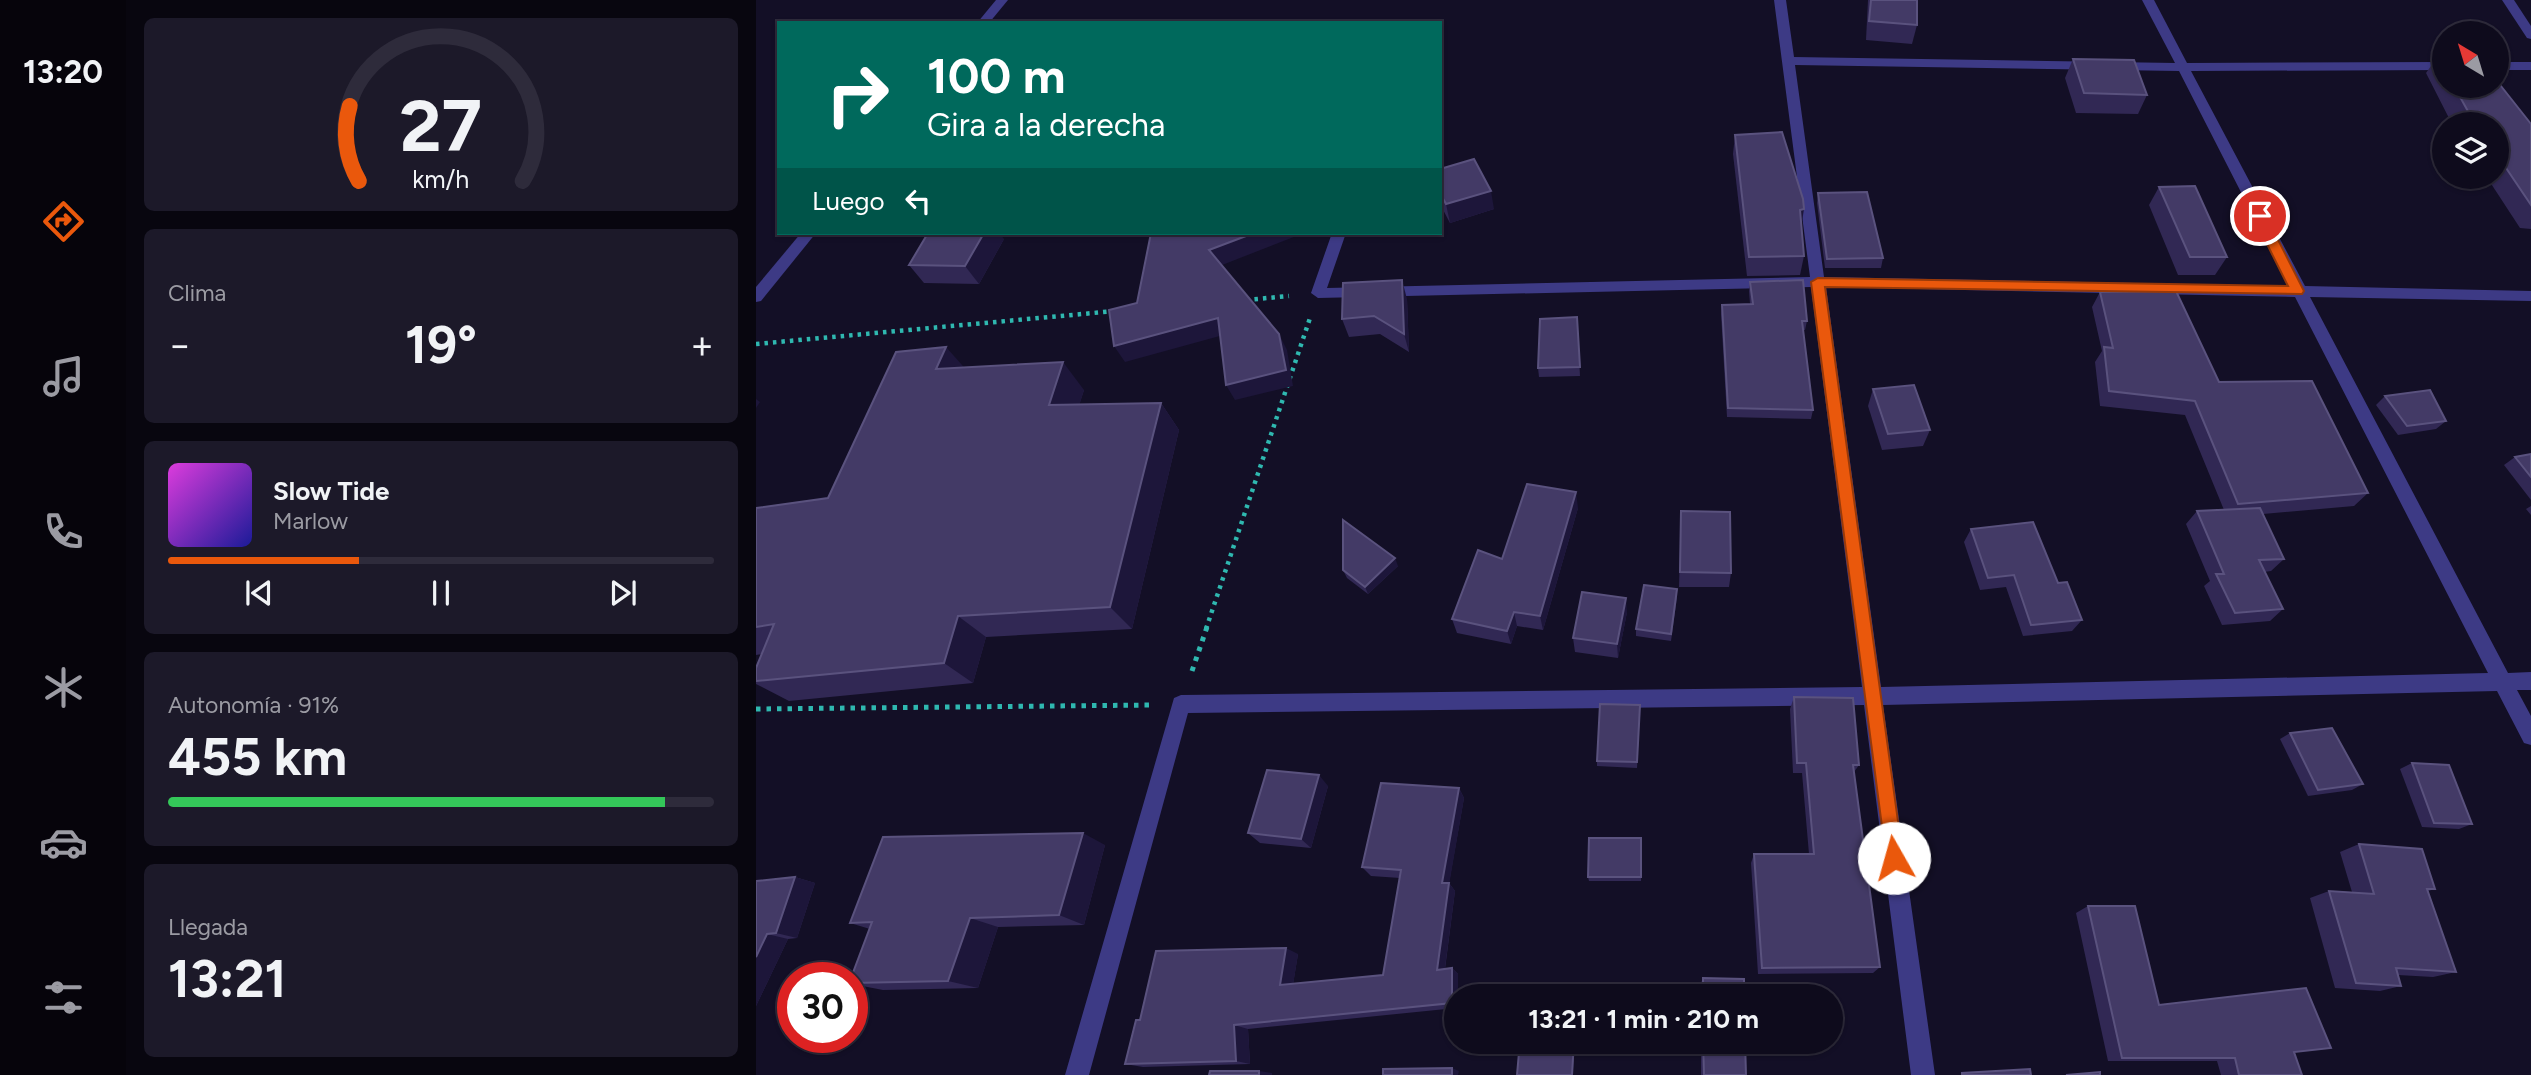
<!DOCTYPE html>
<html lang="es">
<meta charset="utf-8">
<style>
body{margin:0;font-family:Figtree,sans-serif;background:#1c1929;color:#f1f3f6;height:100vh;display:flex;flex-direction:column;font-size:26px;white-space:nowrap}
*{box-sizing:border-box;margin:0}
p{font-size:23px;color:#9b9ba3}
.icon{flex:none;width:38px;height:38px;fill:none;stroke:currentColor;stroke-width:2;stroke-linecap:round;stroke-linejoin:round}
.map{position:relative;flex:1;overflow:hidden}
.side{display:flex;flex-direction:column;gap:18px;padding:18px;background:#08060f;width:630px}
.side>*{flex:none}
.hud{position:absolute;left:21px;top:21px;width:665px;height:214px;border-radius:0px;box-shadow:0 2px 5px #0004,0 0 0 2px #2e2b3b;background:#00695c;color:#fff;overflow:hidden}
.needle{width:46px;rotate:322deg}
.tools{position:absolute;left:1676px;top:21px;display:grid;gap:14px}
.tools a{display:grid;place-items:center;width:77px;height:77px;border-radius:50%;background:#0e0b1c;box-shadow:0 2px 5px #0004,0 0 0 2px #2e2b3b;font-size:35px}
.speed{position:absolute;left:21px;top:962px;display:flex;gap:14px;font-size:35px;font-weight:700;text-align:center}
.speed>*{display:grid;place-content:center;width:91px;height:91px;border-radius:50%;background:#0e0b1c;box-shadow:0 2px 5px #0004,0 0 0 2px #2e2b3b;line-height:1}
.speed .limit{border:10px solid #d22;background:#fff;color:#111}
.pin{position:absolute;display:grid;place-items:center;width:60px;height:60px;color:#fff;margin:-30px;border:4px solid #fff;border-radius:50%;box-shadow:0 2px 7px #0007}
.me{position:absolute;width:77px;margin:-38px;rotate:353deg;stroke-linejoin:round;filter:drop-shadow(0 0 5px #0008)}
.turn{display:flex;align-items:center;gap:24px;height:147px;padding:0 35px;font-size:32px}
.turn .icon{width:91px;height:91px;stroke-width:2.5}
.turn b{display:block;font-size:49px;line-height:60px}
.then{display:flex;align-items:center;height:66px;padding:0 35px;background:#0003;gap:14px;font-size:26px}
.big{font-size:52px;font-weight:700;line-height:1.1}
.side .widget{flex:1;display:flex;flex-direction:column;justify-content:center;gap:10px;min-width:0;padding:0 24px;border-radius:10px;background:#1c1929}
.side .dial{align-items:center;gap:0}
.dial svg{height:182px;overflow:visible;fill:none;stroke:#2e2b3b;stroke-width:7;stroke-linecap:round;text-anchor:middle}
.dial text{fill:#f1f3f6;stroke:none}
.song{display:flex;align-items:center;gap:21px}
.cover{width:84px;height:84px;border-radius:10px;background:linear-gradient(135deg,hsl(300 70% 55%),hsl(240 70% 35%))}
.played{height:7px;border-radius:4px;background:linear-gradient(90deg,#ea580c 35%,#2e2b3b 35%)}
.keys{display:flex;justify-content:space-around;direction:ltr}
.heat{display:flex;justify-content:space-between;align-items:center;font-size:38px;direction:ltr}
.charge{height:10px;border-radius:5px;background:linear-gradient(90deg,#34c759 91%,#2e2b3b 0)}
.trip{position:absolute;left:688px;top:984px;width:399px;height:70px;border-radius:35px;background:#0e0b1c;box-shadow:0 2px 5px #0004,0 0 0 2px #2e2b3b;font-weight:700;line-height:70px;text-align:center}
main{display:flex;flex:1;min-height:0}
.tabs{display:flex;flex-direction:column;width:126px;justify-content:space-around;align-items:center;background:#06040b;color:#9b9ba3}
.tabs .icon{width:49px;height:49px}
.tabs .on{color:#ea580c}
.tabs b{font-size:32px;color:#f1f3f6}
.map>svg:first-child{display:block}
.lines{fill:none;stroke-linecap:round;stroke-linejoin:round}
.path-far1{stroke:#2fb8b0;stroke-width:4.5;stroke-dasharray:3.5 5;stroke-linecap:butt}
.path{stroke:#2fb8b0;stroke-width:5;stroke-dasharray:4.5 6;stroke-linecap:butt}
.street{fill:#3d3a85;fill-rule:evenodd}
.wall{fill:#312854}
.shaded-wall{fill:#1d163a}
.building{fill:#433a66;stroke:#5a527e;stroke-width:2}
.route{fill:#ea580c;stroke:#983908;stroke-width:2}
</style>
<main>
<nav class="tabs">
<b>13:20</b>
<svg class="icon on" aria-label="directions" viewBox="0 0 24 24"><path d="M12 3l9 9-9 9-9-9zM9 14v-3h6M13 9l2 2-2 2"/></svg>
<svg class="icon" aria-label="music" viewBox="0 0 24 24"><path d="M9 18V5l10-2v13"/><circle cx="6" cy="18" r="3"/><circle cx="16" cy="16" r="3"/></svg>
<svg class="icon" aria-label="phone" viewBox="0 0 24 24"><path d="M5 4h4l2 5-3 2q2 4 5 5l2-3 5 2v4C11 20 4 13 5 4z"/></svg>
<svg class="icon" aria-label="climate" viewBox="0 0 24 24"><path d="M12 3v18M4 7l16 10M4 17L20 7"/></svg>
<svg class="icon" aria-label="car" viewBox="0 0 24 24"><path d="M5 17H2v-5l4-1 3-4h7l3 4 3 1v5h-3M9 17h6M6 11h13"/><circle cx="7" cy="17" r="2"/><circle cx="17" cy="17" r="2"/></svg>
<svg class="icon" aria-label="filters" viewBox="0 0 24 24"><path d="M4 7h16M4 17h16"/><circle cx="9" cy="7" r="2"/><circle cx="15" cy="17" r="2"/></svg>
</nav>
<section class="side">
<div class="widget dial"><svg viewBox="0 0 100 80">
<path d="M14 69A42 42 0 1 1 86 69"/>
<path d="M14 69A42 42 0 0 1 10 36" stroke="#ea580c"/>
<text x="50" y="56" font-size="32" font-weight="700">27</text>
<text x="50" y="72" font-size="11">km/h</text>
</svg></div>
<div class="widget"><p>Clima</p>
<div class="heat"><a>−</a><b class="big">19°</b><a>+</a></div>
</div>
<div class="widget">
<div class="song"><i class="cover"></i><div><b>Slow Tide</b><p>Marlow</p></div></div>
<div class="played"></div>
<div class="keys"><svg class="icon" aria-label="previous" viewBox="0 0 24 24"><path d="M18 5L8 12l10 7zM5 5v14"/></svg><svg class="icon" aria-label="pause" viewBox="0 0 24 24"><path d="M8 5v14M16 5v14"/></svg><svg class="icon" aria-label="next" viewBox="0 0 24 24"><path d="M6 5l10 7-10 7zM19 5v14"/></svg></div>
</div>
<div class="widget"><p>Autonomía · 91%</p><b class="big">455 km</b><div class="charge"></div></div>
<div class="widget"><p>Llegada</p><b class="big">13:21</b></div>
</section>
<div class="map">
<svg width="1775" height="1075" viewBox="0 0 1775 1075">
<rect width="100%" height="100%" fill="#130f26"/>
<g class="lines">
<g class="path-far1">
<path d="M490,300L533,296"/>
<path d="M0,344L359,311"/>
<path d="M450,629L554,318"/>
</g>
<g class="path">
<path d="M436,671L451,627"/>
<path d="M0,709L395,705"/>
</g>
<g class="street">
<path d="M240,0H252L233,23H221Z"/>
<path d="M1018,0H1030L1038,57L1419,63L1386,0H1398L1431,63L1689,62V70L1435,71L1549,286L1775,291V301L1554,297L1752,673L1775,672V690H1761L1775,716V745L1768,743L1741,691L1127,705L1179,1075H1155L1108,705L432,713L333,1075H309L418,698L425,695L1106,687L1055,287L562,298L555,293L576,233H590L571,288L1054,277ZM1039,65L1423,71L1533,286L1068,277ZM1070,287L1539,297L1732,673L1125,687Z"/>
<path d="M1746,0H1758L1775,26V39L1771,38Z"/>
<rect x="1741" y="62" width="34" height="8"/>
<path d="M45,233H60L5,301L0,302V287Z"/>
</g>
</g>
<g class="wall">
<path d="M1112,0H1161V25L1156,44L1110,40Z"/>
<path d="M1682,56H1689V86H1741L1775,124V229L1764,228L1732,179L1725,178L1724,177H1741V124H1696L1670,73Z"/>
<path d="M1317,59L1391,95L1382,114L1320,113L1309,78Z"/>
<path d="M979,135L1045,227L1048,256L1044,275L991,276L977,154Z"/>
<path d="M684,169L738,209L694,223L684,204Z"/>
<path d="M1403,187L1471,257L1459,275H1422L1393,205Z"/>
<path d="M1062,193L1127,258L1125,268H1069L1061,203Z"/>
<path d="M248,239L223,284L168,283L153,265Z"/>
<path d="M994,282L1051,321L1049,330H1047L1057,410L1055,419L971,417L965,314L966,305L994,304L993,291Z"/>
<path d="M1344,292L1612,493L1598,506L1507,514L1528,559L1515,571L1508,572L1527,609L1514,621L1466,625L1448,586L1454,581L1430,524L1441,511L1468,510L1429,415L1344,406L1339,362L1346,351L1336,307Z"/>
<path d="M651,299L653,352L624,334L593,337L586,319Z"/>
<path d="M821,317L824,376L783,377L782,368Z"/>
<path d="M208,368L328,390L323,405L405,403L423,430L376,629L230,637L217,683L33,701L0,684V668L6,654L0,655V508L72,498Z"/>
<path d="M1117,389L1174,430L1167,446L1126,450L1112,406Z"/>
<path d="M1629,396L1690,421L1680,429L1642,435L1620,405Z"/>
<path d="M1775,454V500L1748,465L1759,457Z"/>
<path d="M1775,506V515L1770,509Z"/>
<path d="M822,508L787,630L761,626L755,644L701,633L696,619L746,559Z"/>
<path d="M925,511L975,573L973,587H923Z"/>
<path d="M1215,529L1302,583L1326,620L1316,631L1267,636L1250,587L1224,590L1208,542Z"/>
<path d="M642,566L612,594L591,578L587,570Z"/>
<path d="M921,597L915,641L880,636V629Z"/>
<path d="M871,612L862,658L819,652L817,638Z"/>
<path d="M1038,697L1103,765L1098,772L1124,967L1117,973L1002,974L995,863L998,854H1053L1046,773H1037L1034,709Z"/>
<path d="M884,711L881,768L841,766V761Z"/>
<path d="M1534,733L1607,784L1596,790L1552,796L1524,739Z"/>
<path d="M1656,763L1716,824L1703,829L1666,827L1644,769Z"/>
<path d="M572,786L555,848L504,843L492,833Z"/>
<path d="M703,788L708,798L693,883L699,891L689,969L696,968L702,974V996H700V1008L492,1029L494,1064L387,1067L369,1064L384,1020L542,954L537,984L627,975L644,878L615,876L606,867Z"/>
<path d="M885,838V881H833L832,877Z"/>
<path d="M1603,844L1679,889L1672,891L1700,972L1677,977L1642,975L1645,986L1624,991L1579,988L1554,898L1573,891L1596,892L1584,852Z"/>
<path d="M349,845L328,925L242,927L222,988L127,990L96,984L114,929L94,923Z"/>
<path d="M39,877L59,883L41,938L32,939L0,1006V881Z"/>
<path d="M1332,906L1403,1005L1538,1053L1546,1075H1465L1461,1061H1352L1320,913Z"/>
<path d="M947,978L988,996H945V983Z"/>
<path d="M945,1041H989L990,1075H945Z"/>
</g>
<g class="shaded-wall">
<path d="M735,191L738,209L694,223L690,204Z"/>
<path d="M1048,209L1045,228L1044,210Z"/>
<path d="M228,233H243L248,239L223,284L209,266Z"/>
<path d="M498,233H548L461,267L453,250Z"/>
<path d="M646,280L651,299L653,352L648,334Z"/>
<path d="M462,318L471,334L369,362L358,346Z"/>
<path d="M523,334L531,350L537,386L479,400L470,385Z"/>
<path d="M190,347L214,374L180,369Z"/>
<path d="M307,362L328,390L315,432L293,405Z"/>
<path d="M0,399L4,402L0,408Z"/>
<path d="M405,403L423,430L376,629L354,607Z"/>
<path d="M820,492L822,508L787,630L784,616Z"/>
<path d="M639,558L642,566L612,594L609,587Z"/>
<path d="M870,598L871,612L862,658L861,644Z"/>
<path d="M758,612L761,626L755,644L751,631Z"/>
<path d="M202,616L230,637L217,683L188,663Z"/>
<path d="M563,775L572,786L555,848L545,839Z"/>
<path d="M703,788L708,798L692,891L686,883Z"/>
<path d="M327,833L349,845L328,925L303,915Z"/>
<path d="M39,877L59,883L41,938L20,933Z"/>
<path d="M693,883L699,891L688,975L681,970Z"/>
<path d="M214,918L242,927L222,988L192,981Z"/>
<path d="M11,934L32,939L0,1006V957Z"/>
<path d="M530,948L542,954L536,991L524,985Z"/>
<path d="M696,968L702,974V996H700V1006L696,1003Z"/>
<path d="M478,1025L492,1029L494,1064L480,1061Z"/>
<path d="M818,1041H819L817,1075H816Z"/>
<path d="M696,1068L703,1071L702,1075H696Z"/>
<path d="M503,1071L516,1073V1075H503Z"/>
</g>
<g class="building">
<path d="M1115,0H1161V25L1113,21Z"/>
<path d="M1682,56H1689V69Z"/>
<path d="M1317,59L1378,60L1391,95L1328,93Z"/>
<path d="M1741,81L1775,124V205L1746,162H1741V124H1719L1698,86H1741Z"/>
<path d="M1026,132L1047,199L1048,209L1044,210L1048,256L993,257L979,135Z"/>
<path d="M718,159L735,191L690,204L684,193V169Z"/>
<path d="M1439,186L1471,257H1434L1403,187Z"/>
<path d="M1111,192L1127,258L1071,259L1062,193Z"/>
<path d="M172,233H228L209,266L153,265Z"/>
<path d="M395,233H498L453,250L523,334L530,370L470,385L462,318L358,346L353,310L381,303Z"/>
<path d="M646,280L648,334L618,316L586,319L587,283Z"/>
<path d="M1047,280L1051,321H1046L1057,410L972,408L966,305L997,304L994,282Z"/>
<path d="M1420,291L1463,382L1556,381L1612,493L1482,504L1439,401L1353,391L1348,347L1357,348L1344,292Z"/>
<path d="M821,317L824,367L782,368L784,319Z"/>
<path d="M190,347L180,369L307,362L293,405L405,403L354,607L202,616L188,663L0,681V668L18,624L0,627V508L72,498L140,352Z"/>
<path d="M1158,385L1174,430L1132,434L1117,389Z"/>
<path d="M1674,390L1690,421L1651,426L1629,396Z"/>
<path d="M1775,454V477L1759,457Z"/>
<path d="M771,484L820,492L784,616L758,612L751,631L696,619L722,550L746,559Z"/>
<path d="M1504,508L1528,559L1503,560L1527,609L1479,613L1460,574H1468L1441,511Z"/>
<path d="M925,511L974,512L975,573L924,572Z"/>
<path d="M587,520L639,558L609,587L587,570Z"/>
<path d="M1277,522L1302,583L1311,582L1326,620L1275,625L1258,575L1232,578L1215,529Z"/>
<path d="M888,585L921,589L915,634L880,629Z"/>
<path d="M826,592L870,598L861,644L817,638Z"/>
<path d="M1038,697L1097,698L1103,765H1097L1124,967L1006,968L998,854H1058L1050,763H1041Z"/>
<path d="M844,704L884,705L881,762L841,761Z"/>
<path d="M1576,728L1607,784L1562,790L1534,733Z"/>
<path d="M1656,763L1693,765L1716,824L1678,823Z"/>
<path d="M511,770L563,775L545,839L492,833Z"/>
<path d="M625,783L703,788L686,883H693L681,970L696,968V1003L478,1025L480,1061L369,1064L380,1020H384L400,951L530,948L524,985L627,975L645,870L606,867Z"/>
<path d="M327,833L303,915L214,918L192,981L96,983V978H95L116,922L94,923L127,837Z"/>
<path d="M833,838H885V877H832Z"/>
<path d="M1603,844L1666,849L1679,889H1671L1700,972L1640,968L1645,986L1600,983L1573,891L1618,894Z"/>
<path d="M39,877L20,933L11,934L0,957V881Z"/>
<path d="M1332,906H1379L1403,1005L1550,988L1575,1048L1538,1052L1546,1075H1483L1479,1058H1366Z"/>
<path d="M947,978L988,979V996H947Z"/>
<path d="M764,1041H818L816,1075H761Z"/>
<path d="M947,1041H989L990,1075H948Z"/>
<path d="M696,1068V1075H627V1069Z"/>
<path d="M1274,1069L1275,1075H1206V1073Z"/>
<path d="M454,1071H503V1075H453Z"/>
<path d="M1344,1072V1075H1310Z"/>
</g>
<path class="route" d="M1504,212L1510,216L1548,291L1546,294L1069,287L1147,858L1144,865L1138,868L1131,865L1055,282L1062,278L1532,286L1497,216Z"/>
</svg>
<div class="tools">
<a><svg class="needle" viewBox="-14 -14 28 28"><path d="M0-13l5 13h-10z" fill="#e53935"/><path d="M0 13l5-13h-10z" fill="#9b9ba3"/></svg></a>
<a><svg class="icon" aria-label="layers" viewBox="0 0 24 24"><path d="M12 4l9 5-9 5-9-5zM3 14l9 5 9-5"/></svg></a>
</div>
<div class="speed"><div class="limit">30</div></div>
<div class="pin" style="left:1504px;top:216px;background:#d93025"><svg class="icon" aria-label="arrive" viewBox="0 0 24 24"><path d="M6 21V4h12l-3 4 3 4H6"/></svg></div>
<svg class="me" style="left:1138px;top:858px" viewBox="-20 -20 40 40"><circle r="19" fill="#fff"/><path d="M0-13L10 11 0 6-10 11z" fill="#ea580c"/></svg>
<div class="trip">13:21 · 1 min · 210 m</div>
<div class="hud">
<div class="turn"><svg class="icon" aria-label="right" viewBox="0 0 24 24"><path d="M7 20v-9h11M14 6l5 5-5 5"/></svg><div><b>100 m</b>Gira a la derecha</div></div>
<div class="then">Luego<svg class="icon" aria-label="left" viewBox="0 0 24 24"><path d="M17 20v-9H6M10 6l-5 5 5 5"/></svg></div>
</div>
</div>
</main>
